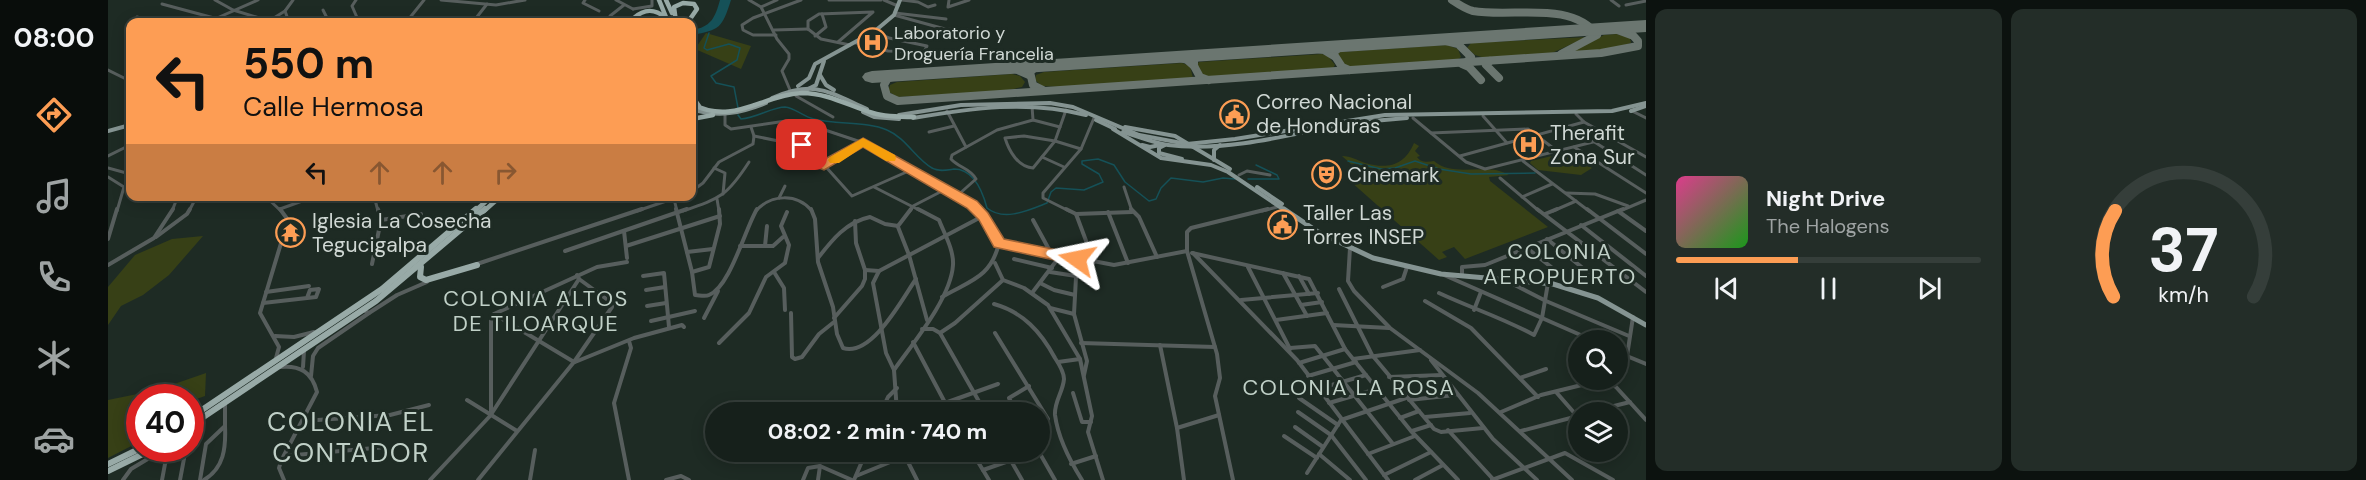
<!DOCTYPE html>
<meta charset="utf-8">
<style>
body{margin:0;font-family:"DM Sans",sans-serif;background:#232d28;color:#f1f3f6;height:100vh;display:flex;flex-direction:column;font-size:22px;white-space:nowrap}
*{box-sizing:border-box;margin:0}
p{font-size:20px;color:#9ea3a3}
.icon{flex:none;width:33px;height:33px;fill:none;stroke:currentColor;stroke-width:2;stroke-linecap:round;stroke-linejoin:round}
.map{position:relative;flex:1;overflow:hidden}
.side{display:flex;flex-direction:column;gap:9px;padding:9px;background:#0c120f;width:720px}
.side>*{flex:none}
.top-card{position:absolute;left:18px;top:18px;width:570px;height:183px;border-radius:12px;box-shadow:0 3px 15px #0003,0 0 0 2px #353e3a;background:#fd9d54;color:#111;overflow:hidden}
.controls{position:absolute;left:1460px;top:330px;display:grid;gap:12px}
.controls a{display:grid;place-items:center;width:60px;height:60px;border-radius:50%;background:#16201b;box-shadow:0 3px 15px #0003,0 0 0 2px #353e3a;font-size:30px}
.speed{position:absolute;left:18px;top:384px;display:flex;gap:12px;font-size:30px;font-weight:700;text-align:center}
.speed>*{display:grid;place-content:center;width:78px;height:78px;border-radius:50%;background:#16201b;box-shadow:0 3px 15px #0003,0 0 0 2px #353e3a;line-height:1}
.speed .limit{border:9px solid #d22;background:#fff;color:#111}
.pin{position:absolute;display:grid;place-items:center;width:51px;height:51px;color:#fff;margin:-26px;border-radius:12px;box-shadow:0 3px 9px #0006}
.me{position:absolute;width:66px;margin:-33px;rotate:282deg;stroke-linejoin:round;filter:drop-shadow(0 0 4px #0008)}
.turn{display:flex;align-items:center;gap:21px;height:126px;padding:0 18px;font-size:27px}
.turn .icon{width:78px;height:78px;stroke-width:2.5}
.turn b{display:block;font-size:42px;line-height:51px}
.lanes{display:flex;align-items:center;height:57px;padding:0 18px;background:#0003;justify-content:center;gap:30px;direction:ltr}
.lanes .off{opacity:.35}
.side .tile{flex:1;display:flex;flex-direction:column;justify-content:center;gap:9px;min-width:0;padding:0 21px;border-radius:12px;background:#232d28}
.side .dial{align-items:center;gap:0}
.dial svg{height:156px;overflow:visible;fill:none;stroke:#353e3a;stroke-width:7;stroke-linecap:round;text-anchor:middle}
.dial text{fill:#f1f3f6;stroke:none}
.song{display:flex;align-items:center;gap:18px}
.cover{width:72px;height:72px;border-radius:9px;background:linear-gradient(135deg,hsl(330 70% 55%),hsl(120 70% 35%))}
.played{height:6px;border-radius:3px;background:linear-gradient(90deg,#fd9d54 40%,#353e3a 40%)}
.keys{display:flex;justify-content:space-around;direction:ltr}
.side .tiles{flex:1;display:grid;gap:9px;grid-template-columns:repeat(2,1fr)}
.trip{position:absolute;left:597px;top:402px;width:345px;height:60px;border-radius:30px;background:#16201b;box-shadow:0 3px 15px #0003,0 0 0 2px #353e3a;font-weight:700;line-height:60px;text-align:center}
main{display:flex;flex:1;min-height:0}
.menu{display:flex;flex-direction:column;width:108px;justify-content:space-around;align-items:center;background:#090d0b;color:#9ea3a3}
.menu .icon{width:42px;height:42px}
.menu .on{color:#fd9d54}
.menu b{font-size:27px;color:#f1f3f6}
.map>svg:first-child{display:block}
.green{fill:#374016}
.water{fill:#155158}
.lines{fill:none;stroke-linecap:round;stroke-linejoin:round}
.stream{stroke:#155158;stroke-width:1.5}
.taxiway{stroke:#6b7670;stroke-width:8}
.runway{fill:#6b7670;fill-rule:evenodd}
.minor-far1{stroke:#575e5d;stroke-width:3}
.minor{stroke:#575e5d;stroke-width:4}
.major-far1{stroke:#859492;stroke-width:4}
.major{stroke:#859492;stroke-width:5}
.highway-far1{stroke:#98aaa7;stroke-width:4.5}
.highway{stroke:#98aaa7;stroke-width:6}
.route{fill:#fd9d54;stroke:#a46637;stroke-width:1.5}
.slow{fill:#f59e0b}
.labels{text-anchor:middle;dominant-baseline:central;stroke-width:6;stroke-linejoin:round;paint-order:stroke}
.far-poi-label{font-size:18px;fill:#d0d8d4;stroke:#1e2b24;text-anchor:start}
.poi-label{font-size:21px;fill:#d0d8d4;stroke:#1e2b24;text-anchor:start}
.neighbourhood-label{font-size:22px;letter-spacing:1.5px;fill:#c0d0c7;stroke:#1e2b24}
.near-neighbourhood-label{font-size:27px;letter-spacing:1.5px;fill:#c0d0c7;stroke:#1e2b24}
</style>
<main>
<nav class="menu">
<b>08:00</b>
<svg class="icon on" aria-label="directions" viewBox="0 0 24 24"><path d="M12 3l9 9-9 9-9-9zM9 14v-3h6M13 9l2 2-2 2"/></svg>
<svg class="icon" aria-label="music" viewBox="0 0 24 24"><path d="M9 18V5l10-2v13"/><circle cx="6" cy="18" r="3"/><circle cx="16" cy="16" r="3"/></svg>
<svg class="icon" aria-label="phone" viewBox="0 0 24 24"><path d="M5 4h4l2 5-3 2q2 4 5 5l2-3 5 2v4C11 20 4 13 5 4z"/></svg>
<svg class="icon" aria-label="climate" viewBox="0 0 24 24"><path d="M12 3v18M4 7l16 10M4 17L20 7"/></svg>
<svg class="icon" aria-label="car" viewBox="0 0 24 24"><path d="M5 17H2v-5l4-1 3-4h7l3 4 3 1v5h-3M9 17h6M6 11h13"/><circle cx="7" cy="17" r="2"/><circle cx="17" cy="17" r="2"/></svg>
</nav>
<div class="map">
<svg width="1538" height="480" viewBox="0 0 1538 480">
<rect width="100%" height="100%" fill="#1e2b24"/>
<g class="green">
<path d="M598,33L643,46L633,69L587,49Z"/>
<path d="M1509,34L1522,38L1523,43L1495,51H1465L1496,35Z"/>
<path d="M1479,37L1444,53L1377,58L1367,55L1359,48L1363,43Z"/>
<path d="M1339,45L1350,49L1353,57L1349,60L1241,67L1234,63L1228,55L1232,52Z"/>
<path d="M1214,54L1220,56L1227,65L1225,68L1100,77L1094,74L1089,65L1091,62Z"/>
<path d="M1074,63L1082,66L1085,78L951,87L934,86L927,80L928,75L936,72Z"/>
<path d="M904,74L912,76L917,82L914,87L896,91L789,97L780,91L782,85L789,82Z"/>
<path d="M1306,143L1311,146L1307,151L1312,156L1309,157C1313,163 1320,162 1326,161C1347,179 1379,161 1401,175L1381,177L1382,181L1440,227L1357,259L1346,247L1334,252L1339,257L1331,260L1242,181L1256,176L1234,156C1243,156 1249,160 1257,163C1278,169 1296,167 1306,143Z"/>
<path d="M1452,154L1472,160L1484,168L1473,175L1430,170L1422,163L1423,161Z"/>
<path d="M95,236L61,275L35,295L13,306L0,325V287L27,255L64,239Z"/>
<path d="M98,373L97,396L83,401L82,398H32L31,442L0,458V400L49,390Z"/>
</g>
<path class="water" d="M612,0H623C614,28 612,30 584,35V30C603,27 607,18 612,0Z"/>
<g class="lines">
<g class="stream">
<path d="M601,33L596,48L599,50L621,44L632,48L629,60L603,76L608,83L626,87L630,108"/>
<path d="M630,115L633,119C649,118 664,107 677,107C687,108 696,117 706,119C728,125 759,121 779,130C798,138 807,158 824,168C831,172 839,170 846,169C866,169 875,193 879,208C896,222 921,210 939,203L943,192L948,188L976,190L995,182L991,174L974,164V161L990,159L1006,165L1017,182L1041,201L1048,199L1053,188L1063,178L1095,182L1115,178L1127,179"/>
<path d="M1240,161L1273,169L1287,168L1307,161L1331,169L1363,174L1427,173"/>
<path d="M1140,179H1171L1169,175L1148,165"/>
</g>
<g class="taxiway">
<path d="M1344,0C1350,4 1357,9 1365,11C1404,18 1463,0 1489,35L1453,54"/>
<path d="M1504,28L1523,35"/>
<path d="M1334,40L1350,44L1363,57L1358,63"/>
<path d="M1233,46L1225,53L1234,67L1241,70"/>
<path d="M1203,48L1216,50L1226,56"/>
<path d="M1092,56L1086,59V66L1092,77L1100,80"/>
<path d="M1068,57L1079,60L1086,66"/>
<path d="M1382,61L1378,65L1391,78"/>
<path d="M1354,64L1361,67L1373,80"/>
<path d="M929,66L922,72L925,85L935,90"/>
<path d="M905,68L921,75"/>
<path d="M788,76L780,78L776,85L779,96L790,101L1493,53L1530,46V41L1521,31L1525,27"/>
</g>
<path class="runway" d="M1538,20V32L764,83L757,81L754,77L757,73L764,71Z"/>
<g class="minor-far1">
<path d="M107,0L125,10L161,21"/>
<path d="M248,0L244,6L251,22"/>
<path d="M333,0L388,5L417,0"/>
<path d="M477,0L475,3L491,11"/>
<path d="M508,0L525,9"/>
<path d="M641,0L653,7L669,39L681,54V59L674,71L682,90"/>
<path d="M721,0H773"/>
<path d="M776,0L790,6"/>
<path d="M794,0L810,2L820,7L827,5"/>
<path d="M841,0L840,7L861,0"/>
<path d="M1503,0L1511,6"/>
<path d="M54,4L121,22"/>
<path d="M1518,5L1538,1"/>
<path d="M653,7L669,0"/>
<path d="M525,9L544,6V0"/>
<path d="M215,10L221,22"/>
<path d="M177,11L181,22"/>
<path d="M787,13L838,19"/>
<path d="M786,15L837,29L869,30"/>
<path d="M502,16L516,5"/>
<path d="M29,17L47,22"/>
<path d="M300,20L316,0"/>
<path d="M161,21L177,11L185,0"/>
<path d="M100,22L150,0"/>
<path d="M287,22L296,19L301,22"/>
<path d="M365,22L379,4"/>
<path d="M700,29V21L711,14L765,12L730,42"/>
<path d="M700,29L713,39L742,45"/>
<path d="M666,30L700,29"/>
<path d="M668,35H645L635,30L634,25L645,18L693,0"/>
<path d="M707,36L718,27L714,14"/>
<path d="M748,43L780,51L816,52L819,46L781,38L767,31"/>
<path d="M0,70L22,81"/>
<path d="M688,96L725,117"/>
<path d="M839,111L858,147"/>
<path d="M1524,111L1538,118"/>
<path d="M1468,114L1476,122L1538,157"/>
<path d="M617,115V125L623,129L678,121L699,124L762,145L864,205L870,211"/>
<path d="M1375,116L1399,143"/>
<path d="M1305,118L1358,162L1377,169L1505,137"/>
<path d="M925,120L952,127"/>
<path d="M821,132L846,126"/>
<path d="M1323,133L1420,129L1449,151"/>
<path d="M646,136L700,147L744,196L803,170"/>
<path d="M916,136L947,141L925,168C910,167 901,151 897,138Z"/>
<path d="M947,141L973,149"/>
<path d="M947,141L958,110"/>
<path d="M1485,141L1538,175"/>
<path d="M1466,147L1538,193"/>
<path d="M0,156L22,145"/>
<path d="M1352,156L1476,122"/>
<path d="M934,157L956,167"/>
<path d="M1415,161L1481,211"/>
<path d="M716,165L755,142"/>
<path d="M674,167L682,143"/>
<path d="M0,168L22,174"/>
<path d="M606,168L617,173L615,194"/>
<path d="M1131,175L1139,171L1162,175"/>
<path d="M0,177L16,187L9,211"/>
<path d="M1392,178L1431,211"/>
<path d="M766,187L813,211"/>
<path d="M1016,187L1024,211"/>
<path d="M584,191L595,183L611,162L645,144L646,136L643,127"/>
<path d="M1458,193L1487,194L1520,206"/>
<path d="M850,195L868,179C862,168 851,168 843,159L844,155L889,130L925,120L924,106"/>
<path d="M157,196L173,211"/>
<path d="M266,196L270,211"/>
<path d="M1414,197L1444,184"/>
<path d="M671,198L677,186"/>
<path d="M566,199L569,211"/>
<path d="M609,199L611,211"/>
<path d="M172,209L208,196"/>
<path d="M64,211L70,196"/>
<path d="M81,211L89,196"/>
<path d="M529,211L573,196"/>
<path d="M575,211C613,198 619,196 641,162"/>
<path d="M648,211C663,194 689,193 704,211"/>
<path d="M802,211L805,206L838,189"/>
<path d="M961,211L935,198V193L973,149L986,118"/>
<path d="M1154,211L1173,206"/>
<path d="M1445,211L1468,201"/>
<path d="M1512,211L1538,200"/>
</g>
<g class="minor">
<path d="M568,209L584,272L587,295C591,295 597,297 601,295C622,287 637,229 649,209"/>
<path d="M703,209L707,219L710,262L725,307L729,334L735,348C764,357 794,299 808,279"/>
<path d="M868,209L875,216L891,243L1006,265L1079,251"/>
<path d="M958,209L968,214L1024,212"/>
<path d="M1023,209L1031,217L1049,257"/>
<path d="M1429,209L1538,292"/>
<path d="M1479,209L1538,254"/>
<path d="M1510,211L1538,231"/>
<path d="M1000,212L1020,263"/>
<path d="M968,214L986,262"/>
<path d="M1437,214L1449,209"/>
<path d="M273,220L313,214"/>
<path d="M925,220L943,253"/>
<path d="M1473,225L1538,276"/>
<path d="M790,227L801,255L819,320"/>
<path d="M516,231L519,258"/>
<path d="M48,237L79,214L82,209"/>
<path d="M0,239L9,209"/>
<path d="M1439,239L1487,278"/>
<path d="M518,246L612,216"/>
<path d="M632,246H665L675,237"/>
<path d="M657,246L659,226"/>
<path d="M1242,248L1240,281L1246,291L1282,328L1370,393L1464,480"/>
<path d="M1419,248L1452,274"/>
<path d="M457,251L579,209"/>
<path d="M579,252L605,249"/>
<path d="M1084,253L1201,279L1237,349L1303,431L1350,480"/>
<path d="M1085,253L1189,360L1280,480"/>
<path d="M710,258C724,240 738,222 762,217L777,224L790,226L803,209"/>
<path d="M906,259L944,268"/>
<path d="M969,259L966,314L979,361L976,375"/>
<path d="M887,263L895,280L916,288L940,305L972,359L984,416L980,432L995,480"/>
<path d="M264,264L273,220L270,209"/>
<path d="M369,264L534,209"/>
<path d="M0,265L46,238L65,209"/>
<path d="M1140,267L1182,349"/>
<path d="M757,270L771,271L875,216"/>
<path d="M771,271L765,283L778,353L786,370L789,412"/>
<path d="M584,272L601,267L612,224L611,209"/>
<path d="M666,272L676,288L677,310"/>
<path d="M942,272L968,276"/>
<path d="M1175,273L1199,316"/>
<path d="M1336,275L1484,340"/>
<path d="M535,276L556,273L561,327"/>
<path d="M1191,276L1201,294"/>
<path d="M1354,276V267L1377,265L1515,209"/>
<path d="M1399,281L1438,301L1521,336"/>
<path d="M932,283L946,290L967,295"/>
<path d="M1275,287L1295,279L1299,267"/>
<path d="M1231,289L1264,355L1326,429L1333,432L1375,428"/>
<path d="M538,290L557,287"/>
<path d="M158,292L201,286"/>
<path d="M924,293L952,256"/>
<path d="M1331,293C1363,308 1395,318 1426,335L1434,318L1440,283"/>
<path d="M834,297C861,281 883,278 891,243"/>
<path d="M1133,300L1210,293"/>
<path d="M1317,301L1363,328L1430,397"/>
<path d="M155,303L208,297L211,289L202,290L199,298"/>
<path d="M886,304C915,312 933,332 947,358C951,364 956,372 956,379C955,392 946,402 947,415C950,438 962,461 974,480"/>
<path d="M1193,305L1214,302"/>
<path d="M539,306L558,303"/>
<path d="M942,308L966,314"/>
<path d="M255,310L261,313L289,295L319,282"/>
<path d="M1366,310L1373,292"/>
<path d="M683,313L684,357L687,359L694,357L711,334L726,322"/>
<path d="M386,314L466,362"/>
<path d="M596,318L610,291"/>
<path d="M726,318L754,286L757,279V270L748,243L747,221"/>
<path d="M1168,320L1219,313"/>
<path d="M543,321L587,311"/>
<path d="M1225,325L1281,328"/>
<path d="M814,329H825L832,333L877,412"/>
<path d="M832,333L847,323L895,280"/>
<path d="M887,333L940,419"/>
<path d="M167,336L186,337L206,332"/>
<path d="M521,341L523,348L506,403L521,480"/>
<path d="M805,342L842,412"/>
<path d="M611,343L641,313L658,277L677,263L681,245L673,226L679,212"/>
<path d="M973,343L1107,347"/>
<path d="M1052,345L1069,428L1076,480"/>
<path d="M1182,348L1207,346L1285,444"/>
<path d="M1509,352L1538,364"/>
<path d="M1519,356L1525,317"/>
<path d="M168,358L171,347L152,313L180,220L172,209"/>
<path d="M1245,359L1312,350"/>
<path d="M1323,360L1385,439L1429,480"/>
<path d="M467,362L526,338L574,325L576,327"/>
<path d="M950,362L972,359"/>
<path d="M1191,363L1237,349"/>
<path d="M172,367C192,365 204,372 209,392L173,461L171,468L176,480"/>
<path d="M195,367L196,351"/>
<path d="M786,370C805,343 843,298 845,265C846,250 836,233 831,220L810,209"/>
<path d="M203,376L205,356L210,348L261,313"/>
<path d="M1200,376L1248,362"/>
<path d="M1281,377L1334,375"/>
<path d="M1412,378L1438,369"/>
<path d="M1210,389L1258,375"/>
<path d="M1448,392L1469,416"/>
<path d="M965,393L974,422H983"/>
<path d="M1191,398L1230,425"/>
<path d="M359,400L409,431"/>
<path d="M1301,400L1347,395"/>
<path d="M837,403L890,384"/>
<path d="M1221,403L1269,389"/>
<path d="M383,412V320L386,314L489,267L519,262"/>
<path d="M773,412L780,397L789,388"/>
<path d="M908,412L901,398L921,386"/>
<path d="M1190,412L1223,435L1258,480"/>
<path d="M1393,412L1433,395L1494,380L1508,387L1538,420"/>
<path d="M1482,412L1522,402"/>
<path d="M1317,417L1362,413"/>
<path d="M1292,418L1311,411"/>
<path d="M195,421L282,415L321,405"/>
<path d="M1187,427L1215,447"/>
<path d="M1069,428L1111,415"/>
<path d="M1340,430L1385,479"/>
<path d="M1304,431L1323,425"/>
<path d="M1413,431L1470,416"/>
<path d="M1176,436L1209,458"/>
<path d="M795,452L809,480"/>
<path d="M864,452L881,480"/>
<path d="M898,452L914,480"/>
<path d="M931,452L947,480"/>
<path d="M1211,454L1242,480"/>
<path d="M1260,454L1307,436"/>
<path d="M176,456L278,447"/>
<path d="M963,464L988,456"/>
<path d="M712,466L744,480"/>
<path d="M875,470L927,452"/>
<path d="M1199,473L1233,420L1298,398"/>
<path d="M1276,475L1323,452"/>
<path d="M748,476L797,456"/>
<path d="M15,480L23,469L58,448"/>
<path d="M54,480L60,448"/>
<path d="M72,480L78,448"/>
<path d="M92,480L98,444L117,426V403"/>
<path d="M96,480C116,468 118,448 117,426"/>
<path d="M322,480L382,416L471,279L469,275"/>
<path d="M370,480L466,362L504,307V303L471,279"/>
<path d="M422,480L427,450"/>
<path d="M558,480L573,476L581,480"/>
<path d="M695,480L700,468L712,466L710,480"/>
<path d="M746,480L758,452"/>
<path d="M1125,480L1107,396L1112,378L1109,354L1079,251V232L1083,228L1160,209"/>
<path d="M1307,480L1335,465"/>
<path d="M1384,480L1457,453L1505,480"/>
</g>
<g class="major-far1">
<path d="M712,75L718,85L726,90"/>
<path d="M690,86L701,78L707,64L767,31L786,15L792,0"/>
<path d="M694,92L708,85L716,61"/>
<path d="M664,98C707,80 719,91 759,109"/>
<path d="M584,109C610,118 633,113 658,103"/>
<path d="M1523,111L1538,106"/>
<path d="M755,112L766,117L791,119"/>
<path d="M791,115L853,105L942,103L965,107L1031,135L1079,144L1127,139L1277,115L1504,111L1538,103"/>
<path d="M805,118C864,108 920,100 978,115"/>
<path d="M988,120L1007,129"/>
<path d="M1242,123L1299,118"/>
<path d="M1017,127L1067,136L1122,169"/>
<path d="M1005,129L1053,158L1103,165L1120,172L1178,211"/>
<path d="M0,131L22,125"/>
<path d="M1015,132C1029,136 1045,143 1060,145C1114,152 1178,136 1231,125"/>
<path d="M1034,145L1042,147L1052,145"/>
<path d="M1057,145L1051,148V153L1074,159"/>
<path d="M1106,160V150L1112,145"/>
<path d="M1149,187L1174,204"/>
</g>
<path class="major" d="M1176,209L1210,232L1265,258L1333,274L1445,284L1490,298L1538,325"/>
<g class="highway-far1">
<path d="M551,0L560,22"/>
<path d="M558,0L564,13"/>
<path d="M527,22L526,18C537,8 547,9 558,18"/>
<path d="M568,22L566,7L575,3L586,4L589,9L580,22"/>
<path d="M584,73V85"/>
<path d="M584,96L591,106"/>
<path d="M584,104C626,126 653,95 694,93C720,93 741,106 765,113C778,117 792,117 806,117"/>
<path d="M584,119L605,115"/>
<path d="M367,211L384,196"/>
<path d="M376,211L393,196"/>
</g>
<g class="highway">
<path d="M313,267L312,277L318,280L369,265"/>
<path d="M82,418L274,289L368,209"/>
<path d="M82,426L268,301L377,209"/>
<path d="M0,464L33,448"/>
<path d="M0,471L47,448"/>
</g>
</g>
<path class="route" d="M755,138L869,201L880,213L896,239L969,254L976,259L974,263L969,265L886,247L871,220L859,208L755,147L716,170L711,168L696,150L687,145L694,141L705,144L717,159Z"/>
<path class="slow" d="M755,138L787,155L788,158L787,161H778L755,147L731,163H722L720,160L722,157Z"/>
<defs>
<symbol id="hospital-ring" viewBox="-11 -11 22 22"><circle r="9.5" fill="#1e2b24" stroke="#fd9d54" stroke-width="1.5"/><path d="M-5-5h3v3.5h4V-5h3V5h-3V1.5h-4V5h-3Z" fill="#fd9d54"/></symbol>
<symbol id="civic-ring" viewBox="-11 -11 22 22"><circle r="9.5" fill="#1e2b24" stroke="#fd9d54" stroke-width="1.5"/><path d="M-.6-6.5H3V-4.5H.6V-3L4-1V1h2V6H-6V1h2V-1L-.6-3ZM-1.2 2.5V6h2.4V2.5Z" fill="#fd9d54"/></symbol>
<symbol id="theatre-ring" viewBox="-11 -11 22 22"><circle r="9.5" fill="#1e2b24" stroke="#fd9d54" stroke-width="1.5"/><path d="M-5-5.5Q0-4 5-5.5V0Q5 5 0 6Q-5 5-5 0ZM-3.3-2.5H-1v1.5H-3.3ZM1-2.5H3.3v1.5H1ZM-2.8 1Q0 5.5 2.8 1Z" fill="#fd9d54"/></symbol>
<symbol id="temple-ring" viewBox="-11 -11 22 22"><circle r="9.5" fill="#1e2b24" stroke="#fd9d54" stroke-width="1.5"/><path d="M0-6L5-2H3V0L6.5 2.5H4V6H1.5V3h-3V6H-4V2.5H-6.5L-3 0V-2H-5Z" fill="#fd9d54"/></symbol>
</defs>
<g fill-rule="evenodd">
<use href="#hospital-ring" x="748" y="26" width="33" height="33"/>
<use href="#civic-ring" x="1110" y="98" width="33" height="33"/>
<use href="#hospital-ring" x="1404" y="128" width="33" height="33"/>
<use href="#theatre-ring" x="1202" y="158" width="33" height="33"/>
<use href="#civic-ring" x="1158" y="208" width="33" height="33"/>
<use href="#temple-ring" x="166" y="216" width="33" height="33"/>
</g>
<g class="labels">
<g class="far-poi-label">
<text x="786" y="33">Laboratorio y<tspan x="786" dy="21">Droguería Francelia</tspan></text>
</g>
<g class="poi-label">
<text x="1148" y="102">Correo Nacional<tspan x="1148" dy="24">de Honduras</tspan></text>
<text x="1442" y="133">Therafit<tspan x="1442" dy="24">Zona Sur</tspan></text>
<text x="1239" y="175">Cinemark</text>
<text x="1195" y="213">Taller Las<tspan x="1195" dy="24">Torres INSEP</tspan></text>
<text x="204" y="221">Iglesia La Cosecha<tspan x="204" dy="24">Tegucigalpa</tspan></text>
</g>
<g class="neighbourhood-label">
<text x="1452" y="251">COLONIA<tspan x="1452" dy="25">AEROPUERTO</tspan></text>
<text x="428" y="298">COLONIA ALTOS<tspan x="428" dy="25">DE TILOARQUE</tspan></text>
<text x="1241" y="387">COLONIA LA ROSA</text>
</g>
<g class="near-neighbourhood-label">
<text x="243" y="421">COLONIA EL<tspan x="243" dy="31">CONTADOR</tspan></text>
</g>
</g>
</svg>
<div class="controls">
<a><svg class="icon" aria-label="search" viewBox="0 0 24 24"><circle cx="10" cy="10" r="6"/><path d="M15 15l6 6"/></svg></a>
<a><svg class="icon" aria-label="layers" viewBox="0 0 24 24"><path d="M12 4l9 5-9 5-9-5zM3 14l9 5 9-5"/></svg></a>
</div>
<div class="speed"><div class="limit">40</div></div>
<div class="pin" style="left:694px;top:145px;background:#d93025"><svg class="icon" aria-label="arrive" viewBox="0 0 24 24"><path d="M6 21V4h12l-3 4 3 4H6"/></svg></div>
<svg class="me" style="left:969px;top:259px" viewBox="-20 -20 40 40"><path d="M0-17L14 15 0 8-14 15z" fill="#fd9d54" stroke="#fff" stroke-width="4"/></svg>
<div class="trip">08:02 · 2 min · 740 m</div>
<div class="top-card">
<div class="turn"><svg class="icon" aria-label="left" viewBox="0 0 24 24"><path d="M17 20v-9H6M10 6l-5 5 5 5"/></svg><div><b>550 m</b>Calle Hermosa</div></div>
<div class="lanes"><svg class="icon" aria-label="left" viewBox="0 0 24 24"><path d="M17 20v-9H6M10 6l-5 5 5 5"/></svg><svg class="icon off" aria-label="ahead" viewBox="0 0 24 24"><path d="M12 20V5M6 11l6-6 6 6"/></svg><svg class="icon off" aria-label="ahead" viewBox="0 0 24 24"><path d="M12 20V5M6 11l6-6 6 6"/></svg><svg class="icon off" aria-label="right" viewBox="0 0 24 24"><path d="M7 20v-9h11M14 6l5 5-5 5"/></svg></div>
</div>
</div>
<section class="side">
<div class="tiles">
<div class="tile">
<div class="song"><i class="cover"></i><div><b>Night Drive</b><p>The Halogens</p></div></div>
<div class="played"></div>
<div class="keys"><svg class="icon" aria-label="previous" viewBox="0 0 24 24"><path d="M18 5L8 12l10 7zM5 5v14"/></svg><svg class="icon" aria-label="pause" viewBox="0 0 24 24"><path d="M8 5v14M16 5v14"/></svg><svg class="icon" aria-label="next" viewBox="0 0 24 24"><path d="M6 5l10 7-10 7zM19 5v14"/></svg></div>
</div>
<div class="tile dial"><svg viewBox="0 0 100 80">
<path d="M14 69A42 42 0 1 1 86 69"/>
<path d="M14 69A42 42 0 0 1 15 25" stroke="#fd9d54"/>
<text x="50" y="56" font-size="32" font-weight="700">37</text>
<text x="50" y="72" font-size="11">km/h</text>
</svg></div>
</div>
</section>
</main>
